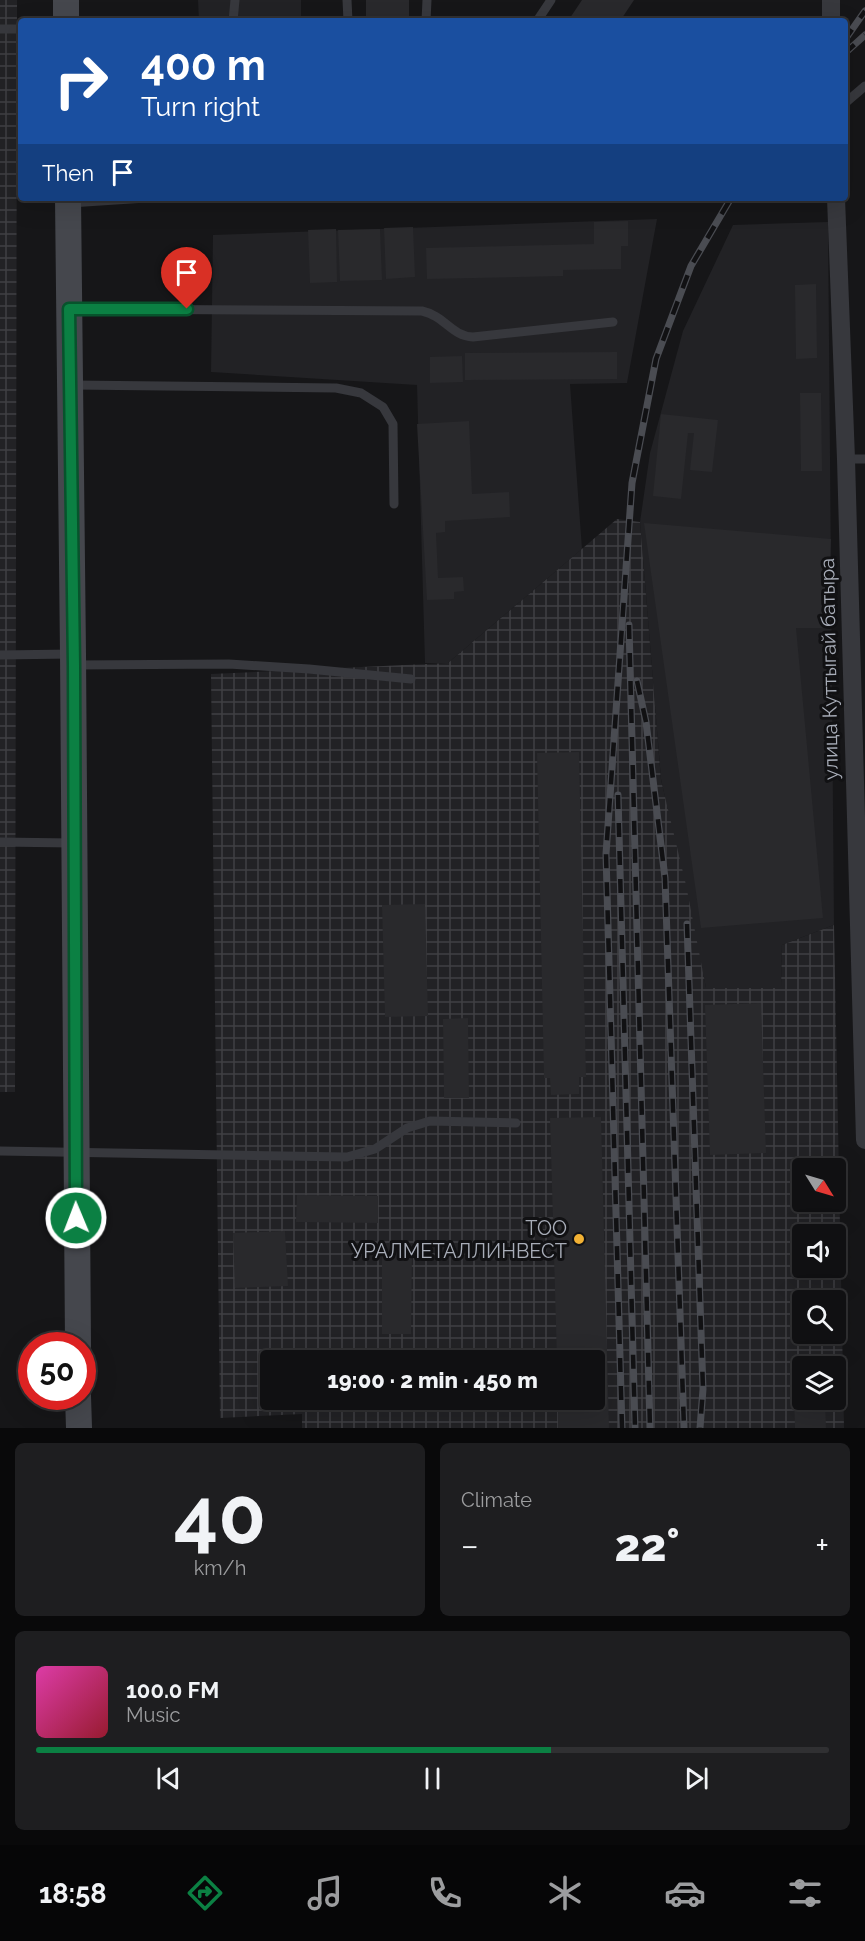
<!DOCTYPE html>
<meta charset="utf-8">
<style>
body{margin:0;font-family:Raleway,sans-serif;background:#1e1e20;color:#f1f3f6;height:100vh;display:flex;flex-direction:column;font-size:22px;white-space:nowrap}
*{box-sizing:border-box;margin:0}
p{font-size:20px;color:#9c9d9f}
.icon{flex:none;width:33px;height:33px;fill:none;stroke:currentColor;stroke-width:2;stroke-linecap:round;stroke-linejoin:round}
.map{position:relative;height:1428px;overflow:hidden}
.sheet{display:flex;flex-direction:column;gap:15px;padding:15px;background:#09090a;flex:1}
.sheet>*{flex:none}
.top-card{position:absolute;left:18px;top:18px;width:830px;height:183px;border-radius:6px;box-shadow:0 6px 24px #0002,0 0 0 2px #303032;background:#1a4fa0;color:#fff;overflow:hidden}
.needle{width:39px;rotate:127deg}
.controls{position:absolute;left:792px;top:1158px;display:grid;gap:12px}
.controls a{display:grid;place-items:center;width:54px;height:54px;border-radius:6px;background:#101012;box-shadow:0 6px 24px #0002,0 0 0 2px #303032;font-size:30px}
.speed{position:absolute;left:18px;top:1332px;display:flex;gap:12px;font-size:30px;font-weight:700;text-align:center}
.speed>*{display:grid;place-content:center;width:78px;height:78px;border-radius:50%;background:#101012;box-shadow:0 6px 24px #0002,0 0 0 2px #303032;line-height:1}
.speed .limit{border:9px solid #d22;background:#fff;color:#111}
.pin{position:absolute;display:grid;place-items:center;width:51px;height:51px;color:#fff;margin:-62px -26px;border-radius:50% 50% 50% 0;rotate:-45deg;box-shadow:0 0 6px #0007}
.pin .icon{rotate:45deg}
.me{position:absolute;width:66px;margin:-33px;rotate:359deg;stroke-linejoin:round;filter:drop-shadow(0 0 4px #0008)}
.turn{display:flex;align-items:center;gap:21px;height:126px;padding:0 24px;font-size:27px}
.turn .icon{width:78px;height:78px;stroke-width:2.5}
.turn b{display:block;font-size:42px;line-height:51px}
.then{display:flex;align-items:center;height:57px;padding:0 24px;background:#0003;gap:12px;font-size:22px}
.big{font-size:45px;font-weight:800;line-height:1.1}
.sheet .widget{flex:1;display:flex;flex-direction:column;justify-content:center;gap:9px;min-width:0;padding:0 21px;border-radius:9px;background:#1e1e20}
.sheet .dial{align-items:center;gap:0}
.dial b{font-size:78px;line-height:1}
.song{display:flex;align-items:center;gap:18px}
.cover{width:72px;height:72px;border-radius:9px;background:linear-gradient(135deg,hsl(320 70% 55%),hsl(350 70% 35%))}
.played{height:6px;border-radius:3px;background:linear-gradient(90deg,#0b8043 65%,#303032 65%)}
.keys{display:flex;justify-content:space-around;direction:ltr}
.heat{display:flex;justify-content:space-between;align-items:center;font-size:33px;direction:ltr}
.sheet .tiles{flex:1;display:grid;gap:15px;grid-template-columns:1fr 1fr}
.widget:last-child{grid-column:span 2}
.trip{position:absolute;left:260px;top:1350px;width:345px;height:60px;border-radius:6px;background:#101012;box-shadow:0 6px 24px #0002,0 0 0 2px #303032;font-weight:800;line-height:60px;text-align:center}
.tab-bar{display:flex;height:96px;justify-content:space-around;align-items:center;background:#060607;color:#9c9d9f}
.tab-bar .icon{width:42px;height:42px}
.tab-bar .active{color:#0b8043}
.tab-bar b{font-size:27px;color:#f1f3f6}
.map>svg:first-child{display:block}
.built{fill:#222225}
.industrial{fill:url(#industrial-grid);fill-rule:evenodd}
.building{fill:#29292c}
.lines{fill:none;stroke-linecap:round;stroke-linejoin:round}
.service{stroke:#37383d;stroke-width:9}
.minor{stroke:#37383d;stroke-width:18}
.secondary{stroke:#45474d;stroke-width:26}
.rail-casing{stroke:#4a4c52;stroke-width:7}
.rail{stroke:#111113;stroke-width:4.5;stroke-dasharray:14;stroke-linecap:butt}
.route-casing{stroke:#07532c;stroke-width:15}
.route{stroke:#0b8043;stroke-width:10}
.poi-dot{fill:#f2b134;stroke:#111113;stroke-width:2}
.labels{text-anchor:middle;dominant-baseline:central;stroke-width:6;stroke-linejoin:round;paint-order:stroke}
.street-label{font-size:20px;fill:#a8adb8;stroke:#111113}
.poi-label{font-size:20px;fill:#a8adb8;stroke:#111113;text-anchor:end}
</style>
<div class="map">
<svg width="865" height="1428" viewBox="0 0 865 1428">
<defs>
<pattern id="industrial-grid" width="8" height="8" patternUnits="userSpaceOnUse" patternTransform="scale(1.5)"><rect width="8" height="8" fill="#222225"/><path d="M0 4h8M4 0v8" fill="none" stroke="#3f3f43"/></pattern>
</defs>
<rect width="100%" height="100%" fill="#161618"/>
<g class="built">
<path d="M198,0H301V21H199Z"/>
<path d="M657,219L627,383L570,384L582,549L448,663H425L417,385L211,372L213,235Z"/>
<path d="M828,222L834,925L782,945L781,988H706L661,779L640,522L650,453L683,331L733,225Z"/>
</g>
<g class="industrial">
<path d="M0,0H17L15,1092H0Z"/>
<path d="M617,519L640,522L661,780L686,885L706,988H781L782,945L834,925L844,1428H302V1414L220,1418L211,674L448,663ZM802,1168H836V1202H802ZM802,1234H836V1268H802ZM802,1300H836V1334H802ZM270,1360H594V1400H270ZM802,1366H836V1400H802Z"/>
</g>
<g class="building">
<rect x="366" y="0" width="43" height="21"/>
<path d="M582,0H634L620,21H568Z"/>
<path d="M628,221V246H621V269L563,270V276L427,279L426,248L594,244V222Z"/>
<path d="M413,227L415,277L386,279L384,228Z"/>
<path d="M336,229L337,282L310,283L308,230Z"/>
<path d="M380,229L382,280L340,281L338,230Z"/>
<path d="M816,284L817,358L796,359L795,285Z"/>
<path d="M617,352V379L465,380V353Z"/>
<path d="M462,356L463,382L430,383V357Z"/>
<path d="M800,393H821L822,471H801Z"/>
<path d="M661,414L718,420L712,472L690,470L694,433H688L681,499L653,496Z"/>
<path d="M469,421L472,494L509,492L510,517L445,521V532L436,533L438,578L463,577L464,591L454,592V599L427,600L417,424Z"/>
<path d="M644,523L831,539L827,628H796L823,918L701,928Z"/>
<path d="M579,752L586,1077H579V1094L551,1095L550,1078H544L537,753Z"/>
<path d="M425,904L428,1016L385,1017L382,905Z"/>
<path d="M761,1003L766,1153L710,1155L705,1005Z"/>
<path d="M468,1018L469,1098H444L443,1019Z"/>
<path d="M601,1117L609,1428H558V1400H594V1360H557L550,1118Z"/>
<path d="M297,1195L378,1196V1223L296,1222Z"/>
<path d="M285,1231L288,1286L235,1288L233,1233Z"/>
<path d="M382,1250H412L411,1334H382Z"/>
<path d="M802,1394V1400H825L826,1428H795L794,1395Z"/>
</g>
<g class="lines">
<g class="service">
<path d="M347,0L348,21"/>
<path d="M233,21L235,0"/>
<path d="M426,21L427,0"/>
<path d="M537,21L551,0"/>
<path d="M0,29H21"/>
<path d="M844,104L865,86"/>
<path d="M70,203L146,198"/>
<path d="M71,309L422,311C445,316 451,336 473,337L613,322"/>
<path d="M72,385L336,388L361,393L383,407L393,424L394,504"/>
<path d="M846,459H865"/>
<path d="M0,655L71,654"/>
<path d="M76,665L229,664L309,669L411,679"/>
<path d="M0,842L72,843"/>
<path d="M0,1151L347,1157L375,1149L407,1128L430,1121L516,1123"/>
</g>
<g class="minor">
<path d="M831,0V21"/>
<path d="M836,198L846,459L865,1140"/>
</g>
<g class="secondary">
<path d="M66,0V21"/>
<path d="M68,198L73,654L78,1346"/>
<path d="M78,1396L79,1428"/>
</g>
<defs>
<g id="rail">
<path d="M844,41L865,11"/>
<path d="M844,54L865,35"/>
<path d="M629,625L650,1428"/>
<path d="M637,681L646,722L665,878L684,1428"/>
<path d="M618,795L635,1428"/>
<path d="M687,924L703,1389L700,1428"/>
<path d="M622,1428L606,854L632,483L656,359L691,266L731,198"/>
</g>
</defs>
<use href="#rail" class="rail-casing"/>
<use href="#rail" class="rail"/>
</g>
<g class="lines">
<defs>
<path id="route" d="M76,1218L74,665L69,309H187"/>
</defs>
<use href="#route" class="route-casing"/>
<use href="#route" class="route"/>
</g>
<circle class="poi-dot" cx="579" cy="1239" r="6"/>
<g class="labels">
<g class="street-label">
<text transform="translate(829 669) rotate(-91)">улица Куттыгай батыра</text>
</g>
<g class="poi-label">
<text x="567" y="1228">ТОО<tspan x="567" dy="23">УРАЛМЕТАЛЛИНВЕСТ</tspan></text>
</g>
</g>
</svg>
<div class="controls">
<a><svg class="needle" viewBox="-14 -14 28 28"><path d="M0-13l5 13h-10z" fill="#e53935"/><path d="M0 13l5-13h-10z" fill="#9c9d9f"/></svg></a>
<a><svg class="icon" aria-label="sound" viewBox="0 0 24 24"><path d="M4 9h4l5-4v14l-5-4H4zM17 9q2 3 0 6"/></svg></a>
<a><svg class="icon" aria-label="search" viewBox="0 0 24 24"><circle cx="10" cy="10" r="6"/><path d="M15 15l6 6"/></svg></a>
<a><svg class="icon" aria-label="layers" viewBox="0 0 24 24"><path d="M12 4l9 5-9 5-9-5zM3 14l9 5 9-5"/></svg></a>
</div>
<div class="speed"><div class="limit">50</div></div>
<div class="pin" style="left:187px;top:309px;background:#d93025"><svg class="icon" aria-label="arrive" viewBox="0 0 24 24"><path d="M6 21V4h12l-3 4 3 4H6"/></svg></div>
<svg class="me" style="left:76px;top:1218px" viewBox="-20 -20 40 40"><circle r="17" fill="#0b8043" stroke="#fff" stroke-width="3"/><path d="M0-11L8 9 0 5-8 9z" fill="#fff"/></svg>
<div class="trip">19:00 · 2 min · 450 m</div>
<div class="top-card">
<div class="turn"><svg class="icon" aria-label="right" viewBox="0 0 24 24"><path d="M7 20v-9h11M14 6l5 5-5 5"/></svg><div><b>400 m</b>Turn right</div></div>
<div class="then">Then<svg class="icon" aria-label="arrive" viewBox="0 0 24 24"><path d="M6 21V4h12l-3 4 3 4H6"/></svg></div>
</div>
</div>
<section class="sheet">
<div class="tiles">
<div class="widget dial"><b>40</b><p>km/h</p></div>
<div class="widget"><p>Climate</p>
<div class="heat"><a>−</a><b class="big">22°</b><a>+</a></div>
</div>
<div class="widget">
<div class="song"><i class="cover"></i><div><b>100.0 FM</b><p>Music</p></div></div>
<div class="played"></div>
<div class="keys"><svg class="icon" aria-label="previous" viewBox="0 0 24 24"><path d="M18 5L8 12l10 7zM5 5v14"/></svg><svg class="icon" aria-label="pause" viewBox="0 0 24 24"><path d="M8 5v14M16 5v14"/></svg><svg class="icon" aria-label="next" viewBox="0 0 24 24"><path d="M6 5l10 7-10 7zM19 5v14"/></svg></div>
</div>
</div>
</section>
<nav class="tab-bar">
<b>18:58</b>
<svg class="icon active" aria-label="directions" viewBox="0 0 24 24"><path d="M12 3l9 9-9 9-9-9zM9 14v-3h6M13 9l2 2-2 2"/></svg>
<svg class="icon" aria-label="music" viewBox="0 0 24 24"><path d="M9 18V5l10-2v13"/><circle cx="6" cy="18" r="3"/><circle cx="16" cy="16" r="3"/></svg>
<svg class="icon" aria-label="phone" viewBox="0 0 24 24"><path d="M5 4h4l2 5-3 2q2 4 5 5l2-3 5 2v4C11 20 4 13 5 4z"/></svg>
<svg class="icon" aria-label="climate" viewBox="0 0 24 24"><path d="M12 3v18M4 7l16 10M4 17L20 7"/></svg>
<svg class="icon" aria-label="car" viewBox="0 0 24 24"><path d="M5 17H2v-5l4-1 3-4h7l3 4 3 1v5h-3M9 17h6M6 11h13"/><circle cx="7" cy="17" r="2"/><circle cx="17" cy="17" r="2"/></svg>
<svg class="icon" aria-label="filters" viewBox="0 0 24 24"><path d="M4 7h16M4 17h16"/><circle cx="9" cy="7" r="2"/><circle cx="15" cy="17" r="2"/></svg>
</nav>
